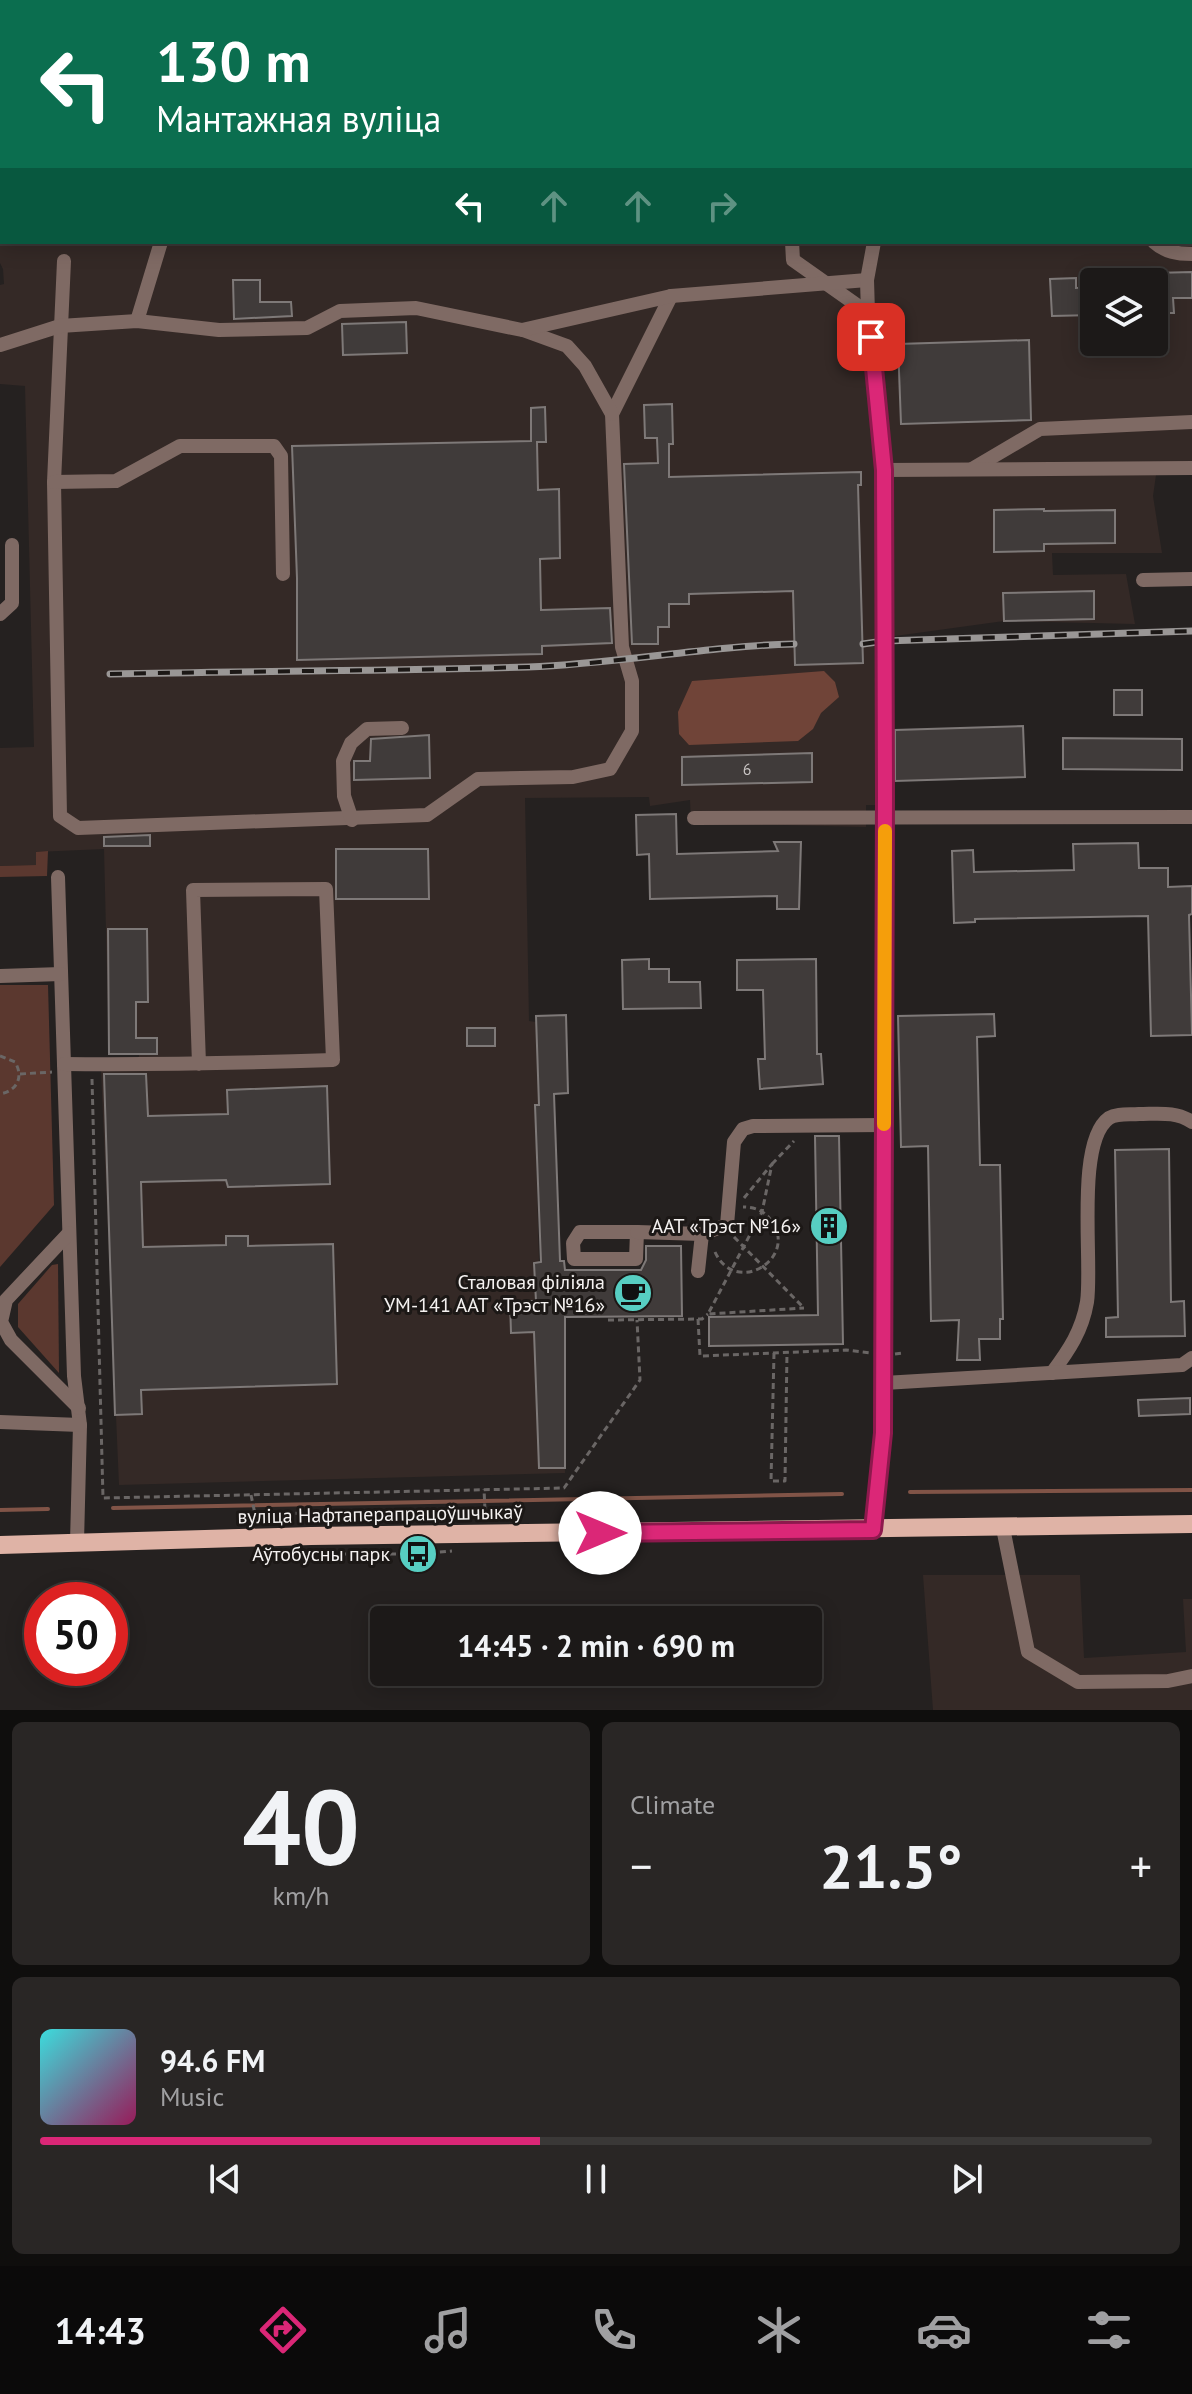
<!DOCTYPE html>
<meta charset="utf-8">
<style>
body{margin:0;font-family:"PT Sans",sans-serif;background:#292625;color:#f1f3f6;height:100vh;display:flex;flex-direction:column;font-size:30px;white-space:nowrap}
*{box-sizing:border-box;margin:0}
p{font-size:26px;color:#a0a0a2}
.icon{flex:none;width:44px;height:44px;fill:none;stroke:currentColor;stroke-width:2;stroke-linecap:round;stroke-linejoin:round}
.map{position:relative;height:1710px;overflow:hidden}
.sheet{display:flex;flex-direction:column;gap:12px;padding:12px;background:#0f0e0d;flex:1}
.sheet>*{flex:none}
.banner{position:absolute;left:0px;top:0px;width:1192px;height:244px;box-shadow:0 4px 20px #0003,0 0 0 2px #3a3837;background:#0b6e4f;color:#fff;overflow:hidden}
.tools{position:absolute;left:1080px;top:268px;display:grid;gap:16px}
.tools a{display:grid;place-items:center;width:88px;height:88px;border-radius:8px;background:#1c1918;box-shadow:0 4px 20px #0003,0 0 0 2px #3a3837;font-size:40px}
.speed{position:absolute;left:24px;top:1582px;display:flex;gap:16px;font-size:40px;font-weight:700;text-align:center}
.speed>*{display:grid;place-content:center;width:104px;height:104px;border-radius:50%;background:#1c1918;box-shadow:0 4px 20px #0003,0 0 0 2px #3a3837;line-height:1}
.speed .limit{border:12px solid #d22;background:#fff;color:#111}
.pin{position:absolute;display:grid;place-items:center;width:68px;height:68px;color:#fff;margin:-34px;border-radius:16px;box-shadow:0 4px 12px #0006}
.me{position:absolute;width:88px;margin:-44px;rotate:90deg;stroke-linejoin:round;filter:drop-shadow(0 0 6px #0008)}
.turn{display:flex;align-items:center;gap:28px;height:168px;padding:0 24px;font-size:36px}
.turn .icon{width:104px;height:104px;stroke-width:2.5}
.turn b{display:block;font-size:56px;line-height:68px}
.lanes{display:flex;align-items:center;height:76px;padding:0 24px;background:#0003;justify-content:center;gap:40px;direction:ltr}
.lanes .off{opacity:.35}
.big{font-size:60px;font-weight:700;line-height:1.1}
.sheet .card{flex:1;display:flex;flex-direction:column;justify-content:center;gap:12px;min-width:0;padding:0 28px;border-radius:12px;background:#292625}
.sheet .dial{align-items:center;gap:0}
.dial b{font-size:104px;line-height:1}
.song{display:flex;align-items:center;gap:24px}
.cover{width:96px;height:96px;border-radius:12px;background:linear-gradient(135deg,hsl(180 70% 55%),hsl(330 70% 35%))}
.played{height:8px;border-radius:4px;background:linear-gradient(90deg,#db2777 45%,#3a3837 45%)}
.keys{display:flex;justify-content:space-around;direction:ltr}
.heat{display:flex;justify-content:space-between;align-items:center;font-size:44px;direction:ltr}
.sheet .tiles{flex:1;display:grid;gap:12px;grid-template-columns:1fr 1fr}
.card:last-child{grid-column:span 2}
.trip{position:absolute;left:370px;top:1606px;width:452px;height:80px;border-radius:8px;background:#1c1918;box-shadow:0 4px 20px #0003,0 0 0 2px #3a3837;font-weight:700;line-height:80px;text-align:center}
.tabs{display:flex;height:128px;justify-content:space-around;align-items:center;background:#0b0a0a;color:#a0a0a2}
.tabs .icon{width:56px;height:56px}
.tabs .selected{color:#db2777}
.tabs b{font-size:36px;color:#f1f3f6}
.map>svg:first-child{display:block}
.built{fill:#342926;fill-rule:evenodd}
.green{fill:#5b382f}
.forest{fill:#704438}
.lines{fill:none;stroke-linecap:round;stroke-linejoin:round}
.stream{stroke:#815447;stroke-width:4}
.building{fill:#403b3a;stroke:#7e7978;stroke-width:2}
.path{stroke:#6a6665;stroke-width:3;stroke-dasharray:6 4;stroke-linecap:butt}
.minor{stroke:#7f6a64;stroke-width:14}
.major{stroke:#dfb3a6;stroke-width:18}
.rail-casing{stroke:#9a9796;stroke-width:7}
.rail{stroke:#1c1816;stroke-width:4;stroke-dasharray:12;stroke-linecap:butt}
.route-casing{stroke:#8e194d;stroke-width:20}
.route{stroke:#db2777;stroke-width:14}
.slow{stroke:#f59e0b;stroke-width:14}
.labels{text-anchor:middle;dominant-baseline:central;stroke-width:6;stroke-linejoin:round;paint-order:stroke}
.number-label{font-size:16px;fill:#c8c4c3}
.poi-label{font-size:20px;fill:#f5f2f1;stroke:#1c1816;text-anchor:end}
.street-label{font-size:20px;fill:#f5f2f1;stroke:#1c1816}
</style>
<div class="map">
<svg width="1192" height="1710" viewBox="0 0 1192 1710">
<rect width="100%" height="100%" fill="#252120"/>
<g class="built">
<path d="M0,0H1192V474L1156,475L1153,496L1162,553H1052L1053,575L1126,574L1135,624L1004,621L888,637L885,805H866V827L691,823L690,800L650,806L649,797L525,798L529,1021L536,1022L539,1105L535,1106L539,1262L564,1261L565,1473L119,1485L101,1071H138L139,1055H109L104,849L36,852V865L0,866V748L34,747L25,386L0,384V285L4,284L3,269L0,263ZM2,2H1190V242H2ZM1094,282H1154V342H1094Z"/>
<path d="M923,1575H1080L1084,1658L1186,1652L1183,1599H1192V1710H933Z"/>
</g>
<g class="green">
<path d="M48,851L47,876L0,877V866L36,865V852Z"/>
<path d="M0,985H48L54,1205L0,1267Z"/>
<path d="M58,1264L59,1373L18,1327V1304L52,1265Z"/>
</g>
<path class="forest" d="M824,671L835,682L839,697L821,713L813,729L798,741L689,745L679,734L678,712L692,681Z"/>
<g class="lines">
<g class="stream">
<path d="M910,1492L1192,1490"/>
<path d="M113,1508L842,1494"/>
<path d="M0,1510L48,1509"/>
</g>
</g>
<g class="building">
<path d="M1192,272V298H1173L1174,313H1154V273Z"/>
<path d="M1076,278V288L1094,287V315L1052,316L1050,279Z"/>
<path d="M233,280H260V302H291L292,316L234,319Z"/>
<path d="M406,322L407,353L343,355L342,324Z"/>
<path d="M1029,340L1031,420L901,424L898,344Z"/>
<path d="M672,404L673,444H669V477L861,472V485H858L863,663L795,665L793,591L689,594V604H669V627H658V644H632L624,464L658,463L657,438H645L644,405Z"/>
<path d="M545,407L546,442H537L538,490L559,489L560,558L540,559L541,610L610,608L612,643L542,646V654L297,660V578L292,446L531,441V408Z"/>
<path d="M1044,509V511L1115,510V543L1044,544V551L994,552V510Z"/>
<path d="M1094,591V619L1004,621L1003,593Z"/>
<rect x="1114" y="690" width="28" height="25"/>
<path d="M1023,726L1025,777L895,781V730Z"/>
<path d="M429,735L430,778L354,780V761H370L371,739Z"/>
<path d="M1063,738L1182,739V770L1063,769Z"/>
<path d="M812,753V782L682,785V757Z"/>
<path d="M676,814L677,854L778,851L774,842H801L799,909H777V896L650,899L649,854L637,855L636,815Z"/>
<path d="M150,835V846H104V837Z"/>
<path d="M1138,843L1139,868H1168V887L1192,886V914L1189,915L1192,1035L1151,1036L1148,916L975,919V922L954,923L952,851L973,850L974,872L1074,870L1073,844Z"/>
<path d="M336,849H428L429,899H336Z"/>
<path d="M108,929H147L148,1002H136V1038H157V1054H109Z"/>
<path d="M649,959V969H669V982H700L701,1008L623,1009L622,960Z"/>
<path d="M816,959L817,1054H821L823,1084L760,1089L758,1059H765L763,990H737V960Z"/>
<path d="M994,1014L995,1036L977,1037L980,1165H1000L1003,1319H1000V1339H979L980,1360H957L959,1320L931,1321L928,1146L901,1147L898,1016Z"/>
<path d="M566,1015L568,1093L554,1094L560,1261H564L565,1270H641L646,1260V1246H681L682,1316L565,1317V1468H539L534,1332L511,1333L510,1301H536L534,1263L541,1262L535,1105H539L536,1016Z"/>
<rect x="467" y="1028" width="28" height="18"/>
<path d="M104,1074H146L148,1116L228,1114L227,1090L327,1086L330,1184L228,1187L226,1180L141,1182L143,1247L226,1245V1236H248V1246L333,1244L337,1384L141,1390L142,1414L115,1415Z"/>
<path d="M815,1136H839L843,1344L709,1346V1317L818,1315Z"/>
<path d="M1169,1149L1171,1302L1184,1301L1185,1336L1106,1337V1318L1118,1317L1115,1150Z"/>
<path d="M1190,1398V1414L1139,1416L1138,1400Z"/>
</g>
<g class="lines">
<g class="path">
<path d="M0,1056L15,1062C24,1077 17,1091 0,1094"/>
<path d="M20,1074L52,1072"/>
<path d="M92,1079L103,1498L564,1488L640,1380L637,1320"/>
<path d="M772,1164L794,1141"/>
<path d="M744,1198L772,1164L762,1212L708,1314L804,1308"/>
<path d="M734,1237L804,1308"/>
<path d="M715,1252C736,1298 801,1257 770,1219C763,1210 754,1207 743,1207"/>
<path d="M698,1319L700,1356L846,1350L871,1353"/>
<path d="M608,1320L702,1319L708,1314"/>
<path d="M774,1353L771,1481H785L787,1352"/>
<path d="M895,1354L904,1353"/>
<path d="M251,1495L255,1514L485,1510L484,1489"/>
<path d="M300,1554H418L452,1551"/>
</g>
<g class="minor">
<path d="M772,0H795"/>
<path d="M1018,0V2"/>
<path d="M222,2V0"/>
<path d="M387,2L388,0"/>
<path d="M478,2L576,0"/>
<path d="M1190,13H1192"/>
<path d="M1190,139H1192"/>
<path d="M0,176H2"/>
<path d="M792,242L793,260L868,313"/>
<path d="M1154,242C1165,252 1177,254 1192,254"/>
<path d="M64,261L54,482L60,816L78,828L427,815L478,779L573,777L610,769L632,731V681L622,647L612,414L671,296"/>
<path d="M137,321L161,242"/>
<path d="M523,330L567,346L585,366L612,414"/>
<path d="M0,345L60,326L137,321L219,330L307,328L340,311L416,308L522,330L671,296L867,280"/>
<path d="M972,469L1040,429L1192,422"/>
<path d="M884,470L1192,468"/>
<path d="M54,482L116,481L180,446H274L281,456L283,574"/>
<path d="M1143,580L1192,579"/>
<path d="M0,614L12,603V545"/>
<path d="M694,818L1192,817"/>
<path d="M352,820L344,796L343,761L351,743L367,729L402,728"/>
<path d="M58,877L74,1376L80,1425L77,1542"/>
<path d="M0,976L61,974"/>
<path d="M64,1064C154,1065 243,1063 333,1060L326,889L193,890L199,1064"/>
<path d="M580,1232H637L636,1259H574L573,1243Z"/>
<path d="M637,1232L702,1234L727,1225L734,1142L743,1129L753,1126L884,1125"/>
<path d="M69,1233L6,1300L1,1322L11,1340L79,1408"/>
<path d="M698,1271L702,1234"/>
<path d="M1052,1373C1069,1350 1082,1331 1087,1302C1093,1264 1075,1142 1109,1118C1117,1113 1130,1115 1139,1114C1158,1114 1176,1111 1192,1122"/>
<path d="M884,1383L1182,1365L1192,1358"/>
<path d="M0,1422L80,1425"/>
<path d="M1003,1528L1028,1652L1078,1682L1168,1681L1192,1676"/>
<path d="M873,1530L883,1433L885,796L884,470L875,361L868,313L867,280L874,242"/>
</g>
<path class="major" d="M0,1545L311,1536L1192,1524"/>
<defs>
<g id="rail">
<path d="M22,0L36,2"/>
<path d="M715,0L721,2"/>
<path d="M84,2L157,0"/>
<path d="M1190,107L1192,108"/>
<path d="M1190,145H1192"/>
<path d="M1190,170H1192"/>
<path d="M863,644L884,641L1192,631"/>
<path d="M110,674C249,671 389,671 528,667C618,664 705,646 794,644"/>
</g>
</defs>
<use href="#rail" class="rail-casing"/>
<use href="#rail" class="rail"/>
</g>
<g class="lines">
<defs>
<path id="route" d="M600,1533L873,1530L883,1433L885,796L884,470L871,337"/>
</defs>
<use href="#route" class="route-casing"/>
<use href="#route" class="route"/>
<path class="slow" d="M884,1124L885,831"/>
</g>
<defs>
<symbol id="building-disc" viewBox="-11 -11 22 22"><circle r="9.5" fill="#57cec2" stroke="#1c1816"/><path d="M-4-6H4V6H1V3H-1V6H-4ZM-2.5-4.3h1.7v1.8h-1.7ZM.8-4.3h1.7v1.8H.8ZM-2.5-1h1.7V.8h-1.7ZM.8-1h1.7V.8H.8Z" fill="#111"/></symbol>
<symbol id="cafe-disc" viewBox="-11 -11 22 22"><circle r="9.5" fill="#57cec2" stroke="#1c1816"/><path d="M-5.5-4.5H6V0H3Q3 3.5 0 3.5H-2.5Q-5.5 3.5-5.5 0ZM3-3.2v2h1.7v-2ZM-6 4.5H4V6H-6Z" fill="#111"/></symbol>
<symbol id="bus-disc" viewBox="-11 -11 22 22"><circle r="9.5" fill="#57cec2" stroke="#1c1816"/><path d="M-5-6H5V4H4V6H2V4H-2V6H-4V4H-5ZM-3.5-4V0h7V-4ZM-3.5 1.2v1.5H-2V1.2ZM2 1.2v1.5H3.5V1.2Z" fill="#111"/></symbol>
</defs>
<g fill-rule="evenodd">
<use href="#building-disc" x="807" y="1204" width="44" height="44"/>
<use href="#cafe-disc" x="611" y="1271" width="44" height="44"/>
<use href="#bus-disc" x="396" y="1532" width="44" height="44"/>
</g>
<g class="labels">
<g class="number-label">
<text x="747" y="769">6</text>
</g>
<g class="poi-label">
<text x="801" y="1226">ААТ «Трэст №16»</text>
<text x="605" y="1282">Сталовая філіяла<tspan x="605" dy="23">УМ-141 ААТ «Трэст №16»</tspan></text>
<text x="390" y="1554">Аўтобусны парк</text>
</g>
<g class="street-label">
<text transform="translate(380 1514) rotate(-1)">вуліца Нафтаперапрацоўшчыкаў</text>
</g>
</g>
</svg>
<div class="tools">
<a><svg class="icon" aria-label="layers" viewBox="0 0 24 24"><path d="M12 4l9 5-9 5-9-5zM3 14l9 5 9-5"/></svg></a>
</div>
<div class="speed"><div class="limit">50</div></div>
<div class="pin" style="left:871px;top:337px;background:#d93025"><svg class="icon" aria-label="arrive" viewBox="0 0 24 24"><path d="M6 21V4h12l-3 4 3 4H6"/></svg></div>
<svg class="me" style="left:600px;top:1533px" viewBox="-20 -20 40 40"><circle r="19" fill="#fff"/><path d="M0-13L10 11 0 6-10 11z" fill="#db2777"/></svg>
<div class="trip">14:45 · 2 min · 690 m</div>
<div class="banner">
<div class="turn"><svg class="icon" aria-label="left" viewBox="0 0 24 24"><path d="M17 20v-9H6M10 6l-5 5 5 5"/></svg><div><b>130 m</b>Мантажная вуліца</div></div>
<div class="lanes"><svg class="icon" aria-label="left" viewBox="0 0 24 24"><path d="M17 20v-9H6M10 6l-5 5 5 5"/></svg><svg class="icon off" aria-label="ahead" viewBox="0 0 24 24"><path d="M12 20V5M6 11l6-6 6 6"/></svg><svg class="icon off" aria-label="ahead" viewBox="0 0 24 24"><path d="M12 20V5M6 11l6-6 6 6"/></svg><svg class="icon off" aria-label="right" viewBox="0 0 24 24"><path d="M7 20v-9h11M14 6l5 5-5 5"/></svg></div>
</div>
</div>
<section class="sheet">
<div class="tiles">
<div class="card dial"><b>40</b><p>km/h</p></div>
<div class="card"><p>Climate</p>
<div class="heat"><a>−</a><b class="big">21.5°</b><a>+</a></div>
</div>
<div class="card">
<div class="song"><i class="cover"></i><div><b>94.6 FM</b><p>Music</p></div></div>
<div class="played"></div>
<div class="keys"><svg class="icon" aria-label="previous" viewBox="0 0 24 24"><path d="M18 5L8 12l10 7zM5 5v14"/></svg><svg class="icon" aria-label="pause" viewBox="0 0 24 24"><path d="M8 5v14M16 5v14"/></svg><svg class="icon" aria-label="next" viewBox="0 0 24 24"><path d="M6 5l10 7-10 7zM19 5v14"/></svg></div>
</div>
</div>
</section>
<nav class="tabs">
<b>14:43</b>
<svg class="icon selected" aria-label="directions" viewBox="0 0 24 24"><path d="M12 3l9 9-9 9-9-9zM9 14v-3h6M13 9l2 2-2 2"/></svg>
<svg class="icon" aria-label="music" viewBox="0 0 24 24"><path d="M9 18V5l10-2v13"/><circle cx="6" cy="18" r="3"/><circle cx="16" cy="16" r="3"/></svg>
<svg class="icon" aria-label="phone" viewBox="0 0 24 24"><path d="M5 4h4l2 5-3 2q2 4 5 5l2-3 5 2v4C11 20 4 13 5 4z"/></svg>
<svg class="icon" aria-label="climate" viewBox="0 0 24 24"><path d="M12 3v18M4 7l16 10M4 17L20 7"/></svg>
<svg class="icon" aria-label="car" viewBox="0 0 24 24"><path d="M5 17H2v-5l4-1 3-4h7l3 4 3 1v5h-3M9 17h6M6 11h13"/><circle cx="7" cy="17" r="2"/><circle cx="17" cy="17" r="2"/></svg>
<svg class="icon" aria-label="filters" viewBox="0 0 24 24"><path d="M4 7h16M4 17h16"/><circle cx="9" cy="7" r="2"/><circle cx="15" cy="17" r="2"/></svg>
</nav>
